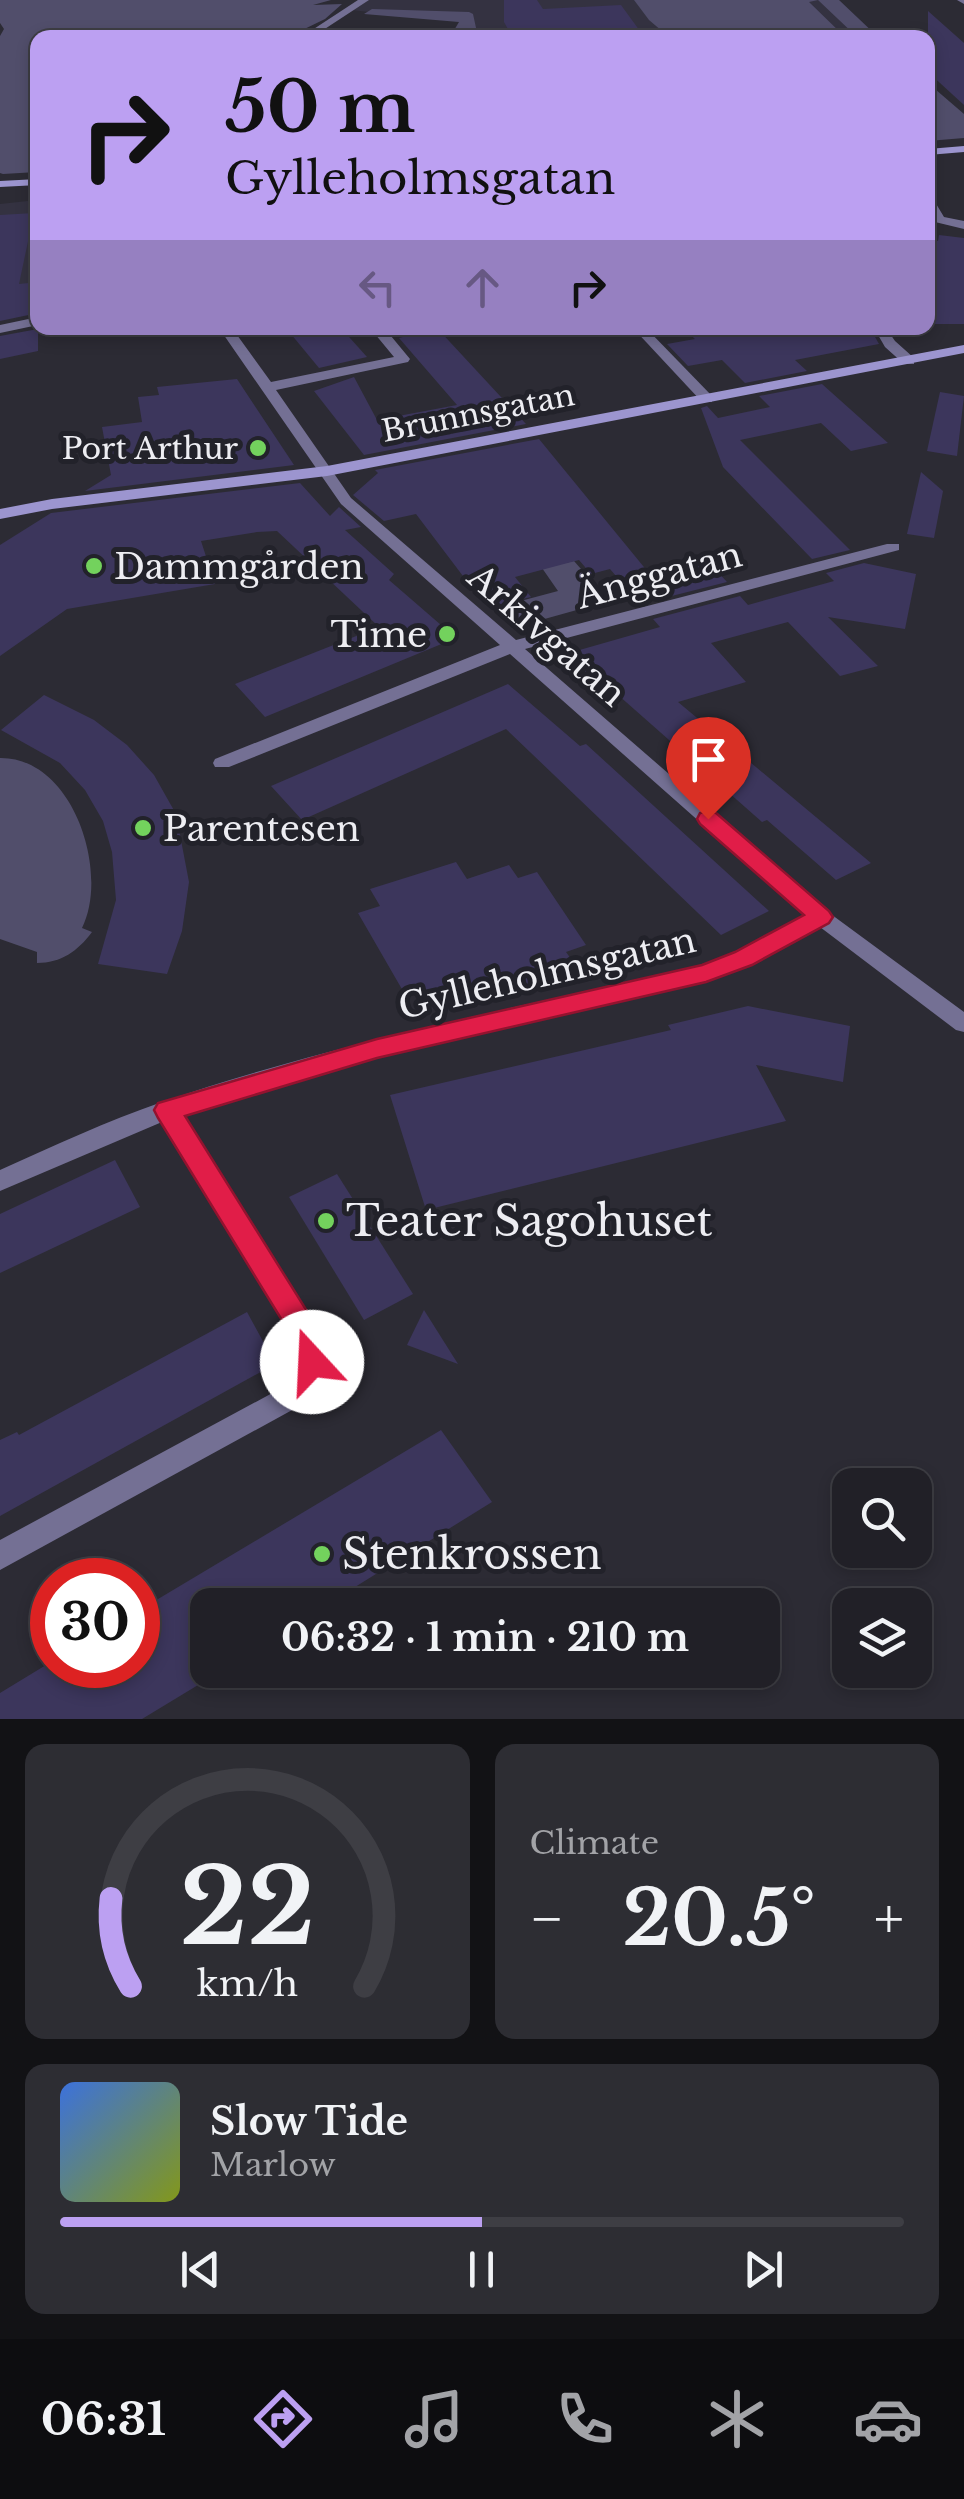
<!DOCTYPE html>
<meta charset="utf-8">
<style>
body{margin:0;font-family:"Libre Baskerville",serif;background:#2d2d33;color:#f1f3f6;height:100vh;display:flex;flex-direction:column;font-size:38px;white-space:nowrap}
*{box-sizing:border-box;margin:0}
p{font-size:32px;color:#a2a3a7}
.icon{flex:none;width:55px;height:55px;fill:none;stroke:currentColor;stroke-width:2;stroke-linecap:round;stroke-linejoin:round}
.map{position:relative;height:1719px;overflow:hidden}
.details{display:flex;flex-direction:column;gap:25px;padding:25px;background:#121215;flex:1}
.details>*{flex:none}
.top-card{position:absolute;left:30px;top:30px;width:905px;height:305px;border-radius:20px;box-shadow:0 5px 15px #0003,0 0 0 2px #3e3e44;background:#bca0f2;color:#111;overflow:hidden}
.fabs{position:absolute;left:832px;top:1468px;display:grid;gap:20px}
.fabs a{display:grid;place-items:center;width:100px;height:100px;border-radius:20px;background:#212027;box-shadow:0 5px 15px #0003,0 0 0 2px #3e3e44;font-size:50px}
.speed{position:absolute;left:30px;top:1558px;display:flex;gap:20px;font-size:50px;font-weight:700;text-align:center}
.speed>*{display:grid;place-content:center;width:130px;height:130px;border-radius:50%;background:#212027;box-shadow:0 5px 15px #0003,0 0 0 2px #3e3e44;line-height:1}
.speed .limit{border:15px solid #d22;background:#fff;color:#111}
.pin{position:absolute;display:grid;place-items:center;width:85px;height:85px;color:#fff;margin:-102px -42px;border-radius:50% 50% 50% 0;rotate:-45deg;box-shadow:0 0 10px #0007}
.pin .icon{rotate:45deg}
.me{position:absolute;width:110px;margin:-55px;rotate:340deg;stroke-linejoin:round;filter:drop-shadow(0 0 8px #0008)}
.turn{display:flex;align-items:center;gap:35px;height:210px;padding:0 30px;font-size:45px}
.turn .icon{width:130px;height:130px;stroke-width:2.5}
.turn b{display:block;font-size:70px;line-height:85px}
.lanes{display:flex;align-items:center;height:95px;padding:0 30px;background:#0003;justify-content:center;gap:50px;direction:ltr}
.lanes .off{opacity:.35}
.big{font-size:75px;font-weight:700;line-height:1.1}
.details .card{flex:1;display:flex;flex-direction:column;justify-content:center;gap:15px;min-width:0;padding:0 35px;border-radius:20px;background:#2d2d33}
.details .dial{align-items:center;gap:0}
.dial svg{height:260px;overflow:visible;fill:none;stroke:#3e3e44;stroke-width:7;stroke-linecap:round;text-anchor:middle}
.dial text{fill:#f1f3f6;stroke:none}
.song{display:flex;align-items:center;gap:30px}
.cover{width:120px;height:120px;border-radius:15px;background:linear-gradient(135deg,hsl(220 70% 55%),hsl(70 70% 35%))}
.played{height:10px;border-radius:5px;background:linear-gradient(90deg,#bca0f2 50%,#3e3e44 50%)}
.keys{display:flex;justify-content:space-around;direction:ltr}
.heat{display:flex;justify-content:space-between;align-items:center;font-size:55px;direction:ltr}
.details .tiles{flex:1;display:grid;gap:25px;grid-template-columns:1fr 1fr}
.card:last-child{grid-column:span 2}
.trip{position:absolute;left:190px;top:1588px;width:590px;height:100px;border-radius:20px;background:#212027;box-shadow:0 5px 15px #0003,0 0 0 2px #3e3e44;font-weight:700;line-height:100px;text-align:center}
.tab-bar{display:flex;height:160px;justify-content:space-around;align-items:center;background:#0d0d10;color:#a2a3a7}
.tab-bar .icon{width:70px;height:70px}
.tab-bar .current{color:#bca0f2}
.tab-bar b{font-size:45px;color:#f1f3f6}
.map>svg:first-child{display:block}
.built{fill:#343241}
.green{fill:#514e6b}
.building{fill:#3c365c}
.lines{fill:none;stroke-linecap:round;stroke-linejoin:round}
.street{fill:#747094;fill-rule:evenodd}
.secondary{fill:#9c95cf;fill-rule:evenodd}
.route{fill:#e11d48;stroke:#92132f;stroke-width:2.5}
.poi-dot{fill:#73d25d;stroke:#22222a;stroke-width:4}
.labels{text-anchor:middle;dominant-baseline:central;stroke-width:10;stroke-linejoin:round;paint-order:stroke}
.far-street-label{font-size:30px;fill:#ededf2;stroke:#22222a}
.far-poi-label{font-size:30px;fill:#ededf2;stroke:#22222a;text-anchor:end}
.poi-label{font-size:35px;fill:#ededf2;stroke:#22222a;text-anchor:start}
.street-label{font-size:35px;fill:#ededf2;stroke:#22222a}
.near-poi-label{font-size:42px;fill:#ededf2;stroke:#22222a;text-anchor:start}
</style>
<div class="map">
<svg width="964" height="1719" viewBox="0 0 964 1719">
<rect width="100%" height="100%" fill="#2c2b34"/>
<g class="built">
<path d="M364,0H836L875,37H460L462,22L351,10Z"/>
<path d="M37,200V312L0,319V204Z"/>
</g>
<g class="green">
<path d="M0,0H331L313,5L342,4L325,19L288,37L38,38L37,172L3,174L0,173V36L4,29L0,23Z"/>
<path d="M634,0H839L878,37H857L818,0L809,2L845,37H669L649,20Z"/>
<path d="M372,9L469,12L473,14L478,37H450L459,22L364,14Z"/>
<path d="M928,83L964,114V138L928,141Z"/>
<path d="M574,561L609,601L523,625L504,611L513,603L558,591L542,568Z"/>
<path d="M0,758C73,757 110,872 82,928L92,932C78,951 61,963 37,963V952L0,939Z"/>
</g>
<g class="building">
<path d="M504,0H537L543,9L621,5L645,38H513L504,22Z"/>
<path d="M928,11L964,43V105L928,72Z"/>
<path d="M34,213L19,284L38,282V313L0,321V215Z"/>
<path d="M939,235L964,238V324H928V240L938,241Z"/>
<path d="M286,328H341L367,357L319,368Z"/>
<path d="M437,328L526,424L364,455L314,391L354,377L377,420L457,405L399,338Z"/>
<path d="M683,328H870L879,344L795,360L807,371L745,383L722,360L688,366L667,344L695,339Z"/>
<path d="M38,329V351L0,359V336Z"/>
<path d="M237,379L294,465L85,491L111,475L102,427L142,422L138,397L159,395L157,387Z"/>
<path d="M822,384L888,443L851,451L821,423L740,440L850,550L812,559L723,467L701,408L707,406L718,418L770,407L759,396Z"/>
<path d="M940,392L964,396L957,456L927,451Z"/>
<path d="M539,439L648,572L705,558L727,582L640,604L610,569L591,574L579,560L515,577L531,597L494,606L472,588L416,514L384,521L353,495L378,473L375,470Z"/>
<path d="M921,472L943,491L934,538L907,534Z"/>
<path d="M300,483L330,516L339,507L361,527L345,530L394,574L389,580L456,638L265,717L235,684L379,627L277,531L257,532L201,541L215,584L67,609L0,656V545L51,513Z"/>
<path d="M864,563L916,574L905,629L828,617L878,666L840,676L788,622L711,643L746,682L678,702L871,863L836,880L767,820L762,822L609,687L598,692L555,657L660,627L653,619L740,596L748,605L834,581L826,573Z"/>
<path d="M508,684L580,746L586,744L769,911L721,935L506,729L302,820L271,786Z"/>
<path d="M44,695L94,720L127,745L154,775L176,814L189,882L182,931L167,974L98,964L116,900L112,852L103,821L85,790L60,763L1,730Z"/>
<path d="M456,862L467,879L509,865L518,878L537,872L586,945L566,952L579,970L490,1002L478,983L431,999L423,984L403,991L358,913L380,906L370,889Z"/>
<path d="M748,1006L850,1026L843,1082L756,1065L786,1121L426,1210L390,1095L671,1030L668,1025Z"/>
<path d="M115,1160L140,1207L0,1273V1214Z"/>
<path d="M337,1174L413,1294L364,1320L289,1197Z"/>
<path d="M424,1310L458,1364L407,1345Z"/>
<path d="M247,1312L271,1356L266,1369L0,1516V1440L17,1432L19,1435Z"/>
<path d="M441,1430L492,1502L326,1605H208V1679L142,1719H0V1693L46,1665H138V1611Z"/>
</g>
<g class="lines">
<g class="street">
<path d="M358,0H369L311,38H300Z"/>
<path d="M957,0H964V4Z"/>
<path d="M928,196L932,197L944,217L964,221V229L935,222L928,209Z"/>
<path d="M38,317V325L0,333V325Z"/>
<path d="M219,328H232L271,382L394,357L375,334L377,331L421,328L420,331L391,336L410,359L408,362L276,390L351,498L516,640L887,544H899V550L525,649L828,912L964,1012V1032L956,1030L820,927L751,965L706,981L368,1059L182,1115L320,1333C333,1360 316,1392 294,1409L0,1570V1540L276,1391C293,1377 298,1365 298,1343L162,1122L0,1191V1170C53,1146 107,1121 162,1102C338,1042 521,1006 703,966L735,953L806,916L510,654L229,767H215L213,763L215,759L500,645L341,504Z"/>
<path d="M633,328H646L712,396V402H702Z"/>
<path d="M874,328H886L895,341L914,358V364H904L885,347Z"/>
</g>
<g class="secondary">
<path d="M964,146V152L928,155V149Z"/>
<path d="M38,179V185L0,187V181Z"/>
<path d="M964,345V353L327,476L52,509L0,519V509L52,499L327,466Z"/>
</g>
</g>
<path class="route" d="M708,811L716,813L829,911L833,917L829,923L752,965L706,982L377,1058L185,1116L325,1340L327,1362L323,1372L312,1376L301,1372L296,1343L158,1118L154,1110L158,1103L377,1039L702,965L735,952L804,915L700,824L697,819L700,813Z"/>
<g class="poi-dot">
<circle cx="258" cy="448" r="10"/>
<circle cx="94" cy="566" r="10"/>
<circle cx="447" cy="634" r="10"/>
<circle cx="143" cy="828" r="10"/>
<circle cx="326" cy="1221" r="10"/>
<circle cx="322" cy="1554" r="10"/>
</g>
<g class="labels">
<g class="far-street-label">
<text transform="translate(478 413) rotate(-11)">Brunnsgatan</text>
</g>
<g class="far-poi-label">
<text x="238" y="448">Port Arthur</text>
</g>
<g class="poi-label">
<text x="114" y="566">Dammgården</text>
<text x="427" y="634" text-anchor="end">Time</text>
<text x="163" y="828">Parentesen</text>
</g>
<g class="street-label">
<text transform="translate(659 575) rotate(-15)">Änggatan</text>
<text transform="translate(547 635) rotate(41)">Arkivgatan</text>
<text transform="translate(547 973) rotate(-13)">Gylleholmsgatan</text>
</g>
<g class="near-poi-label">
<text x="346" y="1221">Teater Sagohuset</text>
<text x="342" y="1554">Stenkrossen</text>
</g>
</g>
</svg>
<div class="fabs">
<a><svg class="icon" aria-label="search" viewBox="0 0 24 24"><circle cx="10" cy="10" r="6"/><path d="M15 15l6 6"/></svg></a>
<a><svg class="icon" aria-label="layers" viewBox="0 0 24 24"><path d="M12 4l9 5-9 5-9-5zM3 14l9 5 9-5"/></svg></a>
</div>
<div class="speed"><div class="limit">30</div></div>
<div class="pin" style="left:708px;top:819px;background:#d93025"><svg class="icon" aria-label="arrive" viewBox="0 0 24 24"><path d="M6 21V4h12l-3 4 3 4H6"/></svg></div>
<svg class="me" style="left:312px;top:1362px" viewBox="-20 -20 40 40"><circle r="19" fill="#fff"/><path d="M0-13L10 11 0 6-10 11z" fill="#e11d48"/></svg>
<div class="trip">06:32 · 1 min · 210 m</div>
<div class="top-card">
<div class="turn"><svg class="icon" aria-label="right" viewBox="0 0 24 24"><path d="M7 20v-9h11M14 6l5 5-5 5"/></svg><div><b>50 m</b>Gylleholmsgatan</div></div>
<div class="lanes"><svg class="icon off" aria-label="left" viewBox="0 0 24 24"><path d="M17 20v-9H6M10 6l-5 5 5 5"/></svg><svg class="icon off" aria-label="ahead" viewBox="0 0 24 24"><path d="M12 20V5M6 11l6-6 6 6"/></svg><svg class="icon" aria-label="right" viewBox="0 0 24 24"><path d="M7 20v-9h11M14 6l5 5-5 5"/></svg></div>
</div>
</div>
<section class="details">
<div class="tiles">
<div class="card dial"><svg viewBox="0 0 100 80">
<path d="M14 69A42 42 0 1 1 86 69"/>
<path d="M14 69A42 42 0 0 1 8 42" stroke="#bca0f2"/>
<text x="50" y="56" font-size="32" font-weight="700">22</text>
<text x="50" y="72" font-size="11">km/h</text>
</svg></div>
<div class="card"><p>Climate</p>
<div class="heat"><a>−</a><b class="big">20.5°</b><a>+</a></div>
</div>
<div class="card">
<div class="song"><i class="cover"></i><div><b>Slow Tide</b><p>Marlow</p></div></div>
<div class="played"></div>
<div class="keys"><svg class="icon" aria-label="previous" viewBox="0 0 24 24"><path d="M18 5L8 12l10 7zM5 5v14"/></svg><svg class="icon" aria-label="pause" viewBox="0 0 24 24"><path d="M8 5v14M16 5v14"/></svg><svg class="icon" aria-label="next" viewBox="0 0 24 24"><path d="M6 5l10 7-10 7zM19 5v14"/></svg></div>
</div>
</div>
</section>
<nav class="tab-bar">
<b>06:31</b>
<svg class="icon current" aria-label="directions" viewBox="0 0 24 24"><path d="M12 3l9 9-9 9-9-9zM9 14v-3h6M13 9l2 2-2 2"/></svg>
<svg class="icon" aria-label="music" viewBox="0 0 24 24"><path d="M9 18V5l10-2v13"/><circle cx="6" cy="18" r="3"/><circle cx="16" cy="16" r="3"/></svg>
<svg class="icon" aria-label="phone" viewBox="0 0 24 24"><path d="M5 4h4l2 5-3 2q2 4 5 5l2-3 5 2v4C11 20 4 13 5 4z"/></svg>
<svg class="icon" aria-label="climate" viewBox="0 0 24 24"><path d="M12 3v18M4 7l16 10M4 17L20 7"/></svg>
<svg class="icon" aria-label="car" viewBox="0 0 24 24"><path d="M5 17H2v-5l4-1 3-4h7l3 4 3 1v5h-3M9 17h6M6 11h13"/><circle cx="7" cy="17" r="2"/><circle cx="17" cy="17" r="2"/></svg>
</nav>
